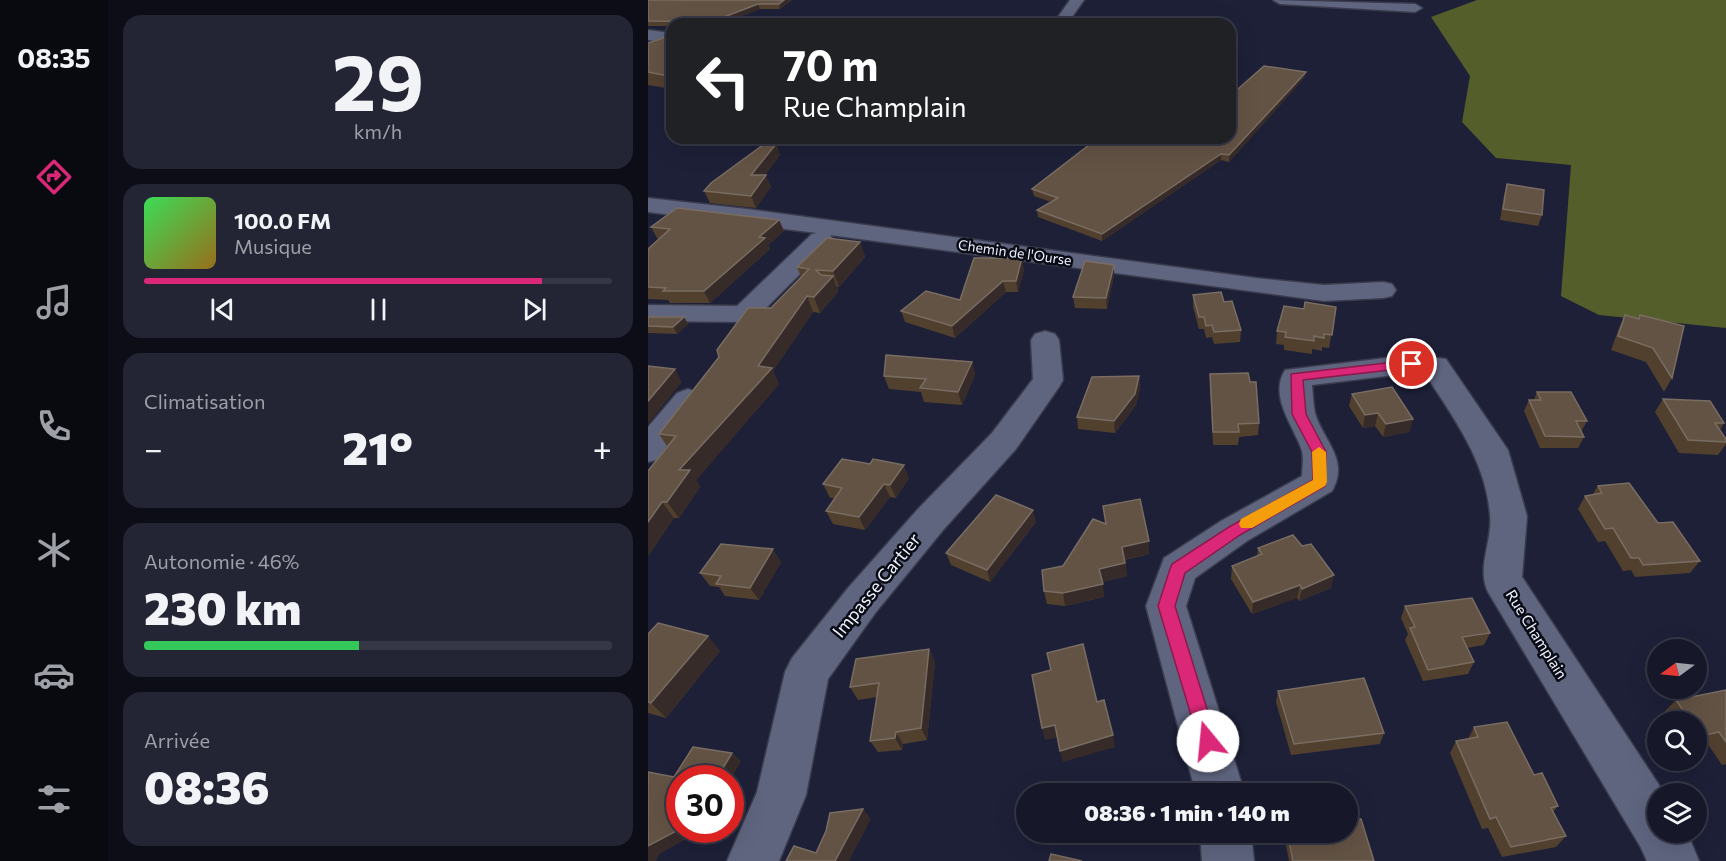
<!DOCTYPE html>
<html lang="fr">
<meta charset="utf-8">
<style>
body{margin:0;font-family:Commissioner,sans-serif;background:#232535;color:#f1f3f6;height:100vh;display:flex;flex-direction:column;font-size:22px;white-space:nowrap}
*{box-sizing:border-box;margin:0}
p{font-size:20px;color:#9ea0a8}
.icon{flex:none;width:33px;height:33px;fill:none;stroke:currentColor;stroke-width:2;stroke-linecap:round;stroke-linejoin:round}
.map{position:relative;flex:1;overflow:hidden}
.drawer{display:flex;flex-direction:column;gap:15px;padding:15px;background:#0c0d17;width:540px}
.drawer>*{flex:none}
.top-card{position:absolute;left:18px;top:18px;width:570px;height:126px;border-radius:18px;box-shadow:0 6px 24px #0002,0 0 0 2px #353746;background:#202124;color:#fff;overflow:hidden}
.needle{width:39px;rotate:255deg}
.tools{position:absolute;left:999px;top:639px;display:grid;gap:12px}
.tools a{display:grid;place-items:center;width:60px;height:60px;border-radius:50%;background:#161829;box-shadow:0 6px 24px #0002,0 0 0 2px #353746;font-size:30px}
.speed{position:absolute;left:18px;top:765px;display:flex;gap:12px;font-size:30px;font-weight:700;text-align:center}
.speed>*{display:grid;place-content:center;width:78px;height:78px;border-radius:50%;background:#161829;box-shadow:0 6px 24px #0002,0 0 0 2px #353746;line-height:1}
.speed .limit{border:9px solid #d22;background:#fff;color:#111}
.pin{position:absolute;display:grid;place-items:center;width:51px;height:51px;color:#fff;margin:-26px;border:3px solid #fff;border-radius:50%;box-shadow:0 2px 6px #0007}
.me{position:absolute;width:66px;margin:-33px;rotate:343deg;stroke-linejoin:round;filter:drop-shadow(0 0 4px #0008)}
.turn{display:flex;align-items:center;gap:21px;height:126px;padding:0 18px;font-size:27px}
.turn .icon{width:78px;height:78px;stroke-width:2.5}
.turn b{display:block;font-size:42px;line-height:51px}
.big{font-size:45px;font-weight:800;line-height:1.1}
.drawer .card{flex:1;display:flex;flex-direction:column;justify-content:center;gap:9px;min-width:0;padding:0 21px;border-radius:18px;background:#232535}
.drawer .dial{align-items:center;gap:0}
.dial b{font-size:78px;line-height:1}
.song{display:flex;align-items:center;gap:18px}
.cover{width:72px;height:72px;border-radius:9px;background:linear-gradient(135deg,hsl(130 70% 55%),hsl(40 70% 35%))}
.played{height:6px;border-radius:3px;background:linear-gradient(90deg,#db2777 85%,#353746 85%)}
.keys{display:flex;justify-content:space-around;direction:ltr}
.heat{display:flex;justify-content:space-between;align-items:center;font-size:33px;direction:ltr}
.charge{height:9px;border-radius:4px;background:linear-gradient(90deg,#34c759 46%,#353746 0)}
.trip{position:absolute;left:368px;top:783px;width:342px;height:60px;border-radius:30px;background:#161829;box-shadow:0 6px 24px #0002,0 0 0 2px #353746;font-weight:800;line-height:60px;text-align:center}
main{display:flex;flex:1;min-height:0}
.menu{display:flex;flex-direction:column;width:108px;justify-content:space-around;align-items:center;background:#090a10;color:#9ea0a8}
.menu .icon{width:42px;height:42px}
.menu .active{color:#db2777}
.menu b{font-size:27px;color:#f1f3f6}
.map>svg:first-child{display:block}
.forest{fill:#545e2a}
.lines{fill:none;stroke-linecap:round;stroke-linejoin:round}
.minor-casing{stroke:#3a3c4e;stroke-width:3}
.minor{fill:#5f657f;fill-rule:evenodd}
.wall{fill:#52402f}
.shaded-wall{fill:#362b29}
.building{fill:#635345;stroke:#796c62;stroke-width:1.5}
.route{fill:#db2777;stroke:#8e194d;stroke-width:1.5}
.slow{fill:#f59e0b}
.labels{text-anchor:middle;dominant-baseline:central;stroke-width:5;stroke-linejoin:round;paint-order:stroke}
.far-street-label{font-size:14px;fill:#eff2fe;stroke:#090b15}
.street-label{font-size:15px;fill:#eff2fe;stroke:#090b15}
.near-street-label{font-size:18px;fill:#eff2fe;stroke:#090b15}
</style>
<main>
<nav class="menu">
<b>08:35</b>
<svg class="icon active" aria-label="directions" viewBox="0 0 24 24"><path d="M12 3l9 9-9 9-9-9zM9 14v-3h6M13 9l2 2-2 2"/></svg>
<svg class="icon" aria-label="music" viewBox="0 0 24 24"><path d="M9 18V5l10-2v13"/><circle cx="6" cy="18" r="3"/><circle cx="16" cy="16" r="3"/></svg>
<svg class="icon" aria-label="phone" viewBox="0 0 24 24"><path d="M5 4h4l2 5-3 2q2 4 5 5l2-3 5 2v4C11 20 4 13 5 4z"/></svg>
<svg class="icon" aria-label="climate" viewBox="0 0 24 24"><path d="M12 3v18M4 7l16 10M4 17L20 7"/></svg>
<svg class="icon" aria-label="car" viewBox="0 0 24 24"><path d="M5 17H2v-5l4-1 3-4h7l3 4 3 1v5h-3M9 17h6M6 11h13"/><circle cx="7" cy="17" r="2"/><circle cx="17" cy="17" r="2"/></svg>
<svg class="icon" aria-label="filters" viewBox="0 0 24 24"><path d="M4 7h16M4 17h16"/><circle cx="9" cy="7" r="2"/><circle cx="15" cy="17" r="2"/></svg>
</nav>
<section class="drawer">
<div class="card dial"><b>29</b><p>km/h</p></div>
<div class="card">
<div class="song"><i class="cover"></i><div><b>100.0 FM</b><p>Musique</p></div></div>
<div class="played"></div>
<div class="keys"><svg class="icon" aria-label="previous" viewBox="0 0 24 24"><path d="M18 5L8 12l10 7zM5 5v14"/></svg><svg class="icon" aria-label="pause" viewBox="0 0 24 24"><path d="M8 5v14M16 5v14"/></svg><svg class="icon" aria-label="next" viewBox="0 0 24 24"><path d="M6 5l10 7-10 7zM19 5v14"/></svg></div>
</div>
<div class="card"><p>Climatisation</p>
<div class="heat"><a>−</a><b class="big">21°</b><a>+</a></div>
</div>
<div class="card"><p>Autonomie · 46%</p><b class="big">230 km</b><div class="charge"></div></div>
<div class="card"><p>Arrivée</p><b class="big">08:36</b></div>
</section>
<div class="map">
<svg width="1078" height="861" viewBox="0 0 1078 861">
<rect width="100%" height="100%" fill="#1d2037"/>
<path class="forest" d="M829,0H1078V328L951,315L913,296L923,165L848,158L814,122L822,76L783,17Z"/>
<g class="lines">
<defs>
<g id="minor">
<path d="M422,0H436L419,24H405Z"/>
<path d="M625,0L767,4L774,8L767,12L632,4Z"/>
<path d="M0,30L24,33V43L0,40Z"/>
<path d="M0,198L99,209L608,278L676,285L735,282L744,284L748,290L744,296L735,298L676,301L182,235L185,239L182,244L106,320L96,322L0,321V305L89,306L164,234L169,233L0,212Z"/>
<path d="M397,331L407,334L411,340L415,380L411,387L368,449L296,529L228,612L180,679L158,795L131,861H79L109,792L137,672L144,658L200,588L270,509L344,433L385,379L383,340L387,334Z"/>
<path d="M763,355L798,359L860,450L879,516L874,577L1017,794H1010V832H1039L1051,861H999L992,846L840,592C828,567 845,541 842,515C838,461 806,419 778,375L763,373L664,385C665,394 665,404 667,413C675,441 702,459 684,491L599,541L547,578L538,606L597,794H548L498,606L516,558L573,521L654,476C654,468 656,459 654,451C647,428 620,397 637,370Z"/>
<path d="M40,389L51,393L56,400L12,459L0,462V427L29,393Z"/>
<path d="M552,832H603L606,861H554Z"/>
</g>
</defs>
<use href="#minor" class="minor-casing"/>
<use href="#minor" class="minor"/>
</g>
<g class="wall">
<path d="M0,0H144L132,9H112L72,24H24V26H0Z"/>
<path d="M24,35V89L0,85V43Z"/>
<path d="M657,77L581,162L573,160L454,241L390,217L389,210L403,202L386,196L384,189L582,138Z"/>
<path d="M128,144L132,155L117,175L123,187L108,208L62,203L56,191Z"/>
<path d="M859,184L894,215L890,226L852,220L856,195Z"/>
<path d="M131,220L136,231L120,245L122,249L62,303H22L20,300L0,299V249L11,239L9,238L3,227Z"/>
<path d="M212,242L217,257L191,287L189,286L190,292L172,313L165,312L125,371L131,384L48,480L52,487L31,518H26L0,556V471L19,446L11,434L123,308L153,277L149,267Z"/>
<path d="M376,269L370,292H358L307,338L257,322L253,311L312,300Z"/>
<path d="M466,275L459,309L427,308L425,297Z"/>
<path d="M545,295L576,302L593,330L592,342L566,344L564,337L558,338L556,329H551L545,307Z"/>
<path d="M688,307L681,348L674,347V351L664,349V354L636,350V345L628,344L629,331L656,309Z"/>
<path d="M977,315L990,319L992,315L1024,378L1016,392L998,362L963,350L971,328Z"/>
<path d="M0,317H36L40,324L29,334L0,333Z"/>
<path d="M324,362L327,375L314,405L276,402L273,392L241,389L236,376Z"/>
<path d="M562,374L611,423L610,435L591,437L590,445H565L562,386Z"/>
<path d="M491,376L492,388L488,405L467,433L430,429L429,417Z"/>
<path d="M889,392L939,421L933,432L936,437L930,448H892L876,411L881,400H886Z"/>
<path d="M704,394L765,419L761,432L735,437L727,426L715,428L701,406Z"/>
<path d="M1015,399L1076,423L1072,430L1078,439V444L1070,455L1031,453L1007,412Z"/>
<path d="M261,478L248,498L242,497L217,530L185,524L178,511L186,498H182L175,484Z"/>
<path d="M950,486L1010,523L1052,561L1042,573L987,577L983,570L975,571L957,541L950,542L930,509L937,496L944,495Z"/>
<path d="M388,522L342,582L303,565L298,553Z"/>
<path d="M501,541V554L477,560L479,576L454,582L456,597L417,606L399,604L396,591L415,566Z"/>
<path d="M610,548L683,588L651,601L649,598L604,614L583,579L584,566L609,556Z"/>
<path d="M133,562L111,600L77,596L71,587L62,586L52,573Z"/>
<path d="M757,606L842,633L836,645L819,648L826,662L820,674L775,681L757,640L760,634L753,618Z"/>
<path d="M0,634L72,651L18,718L0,713Z"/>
<path d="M281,649L287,662L279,740L255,744L254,750L230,752L222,741L229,697L210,700L202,687Z"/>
<path d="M1078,690V764L1074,765L1059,743L1048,745V722H1024L1017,711L1028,700Z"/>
<path d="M630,691L736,733L732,744L643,755L628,702Z"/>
<path d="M826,727L886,775L910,806L905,812L918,836L908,847L854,857L840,828L834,829L802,753L808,741L820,739Z"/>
<path d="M84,753L93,762L32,778V830H61L56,840L41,837L12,853L7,861H0L26,777Z"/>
<path d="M639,832L726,861H641L637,840Z"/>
</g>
<g class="shaded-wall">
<path d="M136,0H144L132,9L131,4Z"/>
<path d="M110,4L112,9L72,24H64L63,22Z"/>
<path d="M24,72V85L20,76Z"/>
<path d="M658,72L657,77L581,162V155Z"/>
<path d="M128,144L132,155L108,187L103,175Z"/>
<path d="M573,154V160L454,241V234Z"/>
<path d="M118,175L123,187L108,208L103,196Z"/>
<path d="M131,220L136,231L120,245L122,249L62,303L56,291L111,237Z"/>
<path d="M212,242L217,257L191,287L185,271Z"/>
<path d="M374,258L376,269L370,292L368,281Z"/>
<path d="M466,265V275L459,309L458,298Z"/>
<path d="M185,276L190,292L172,313L166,297Z"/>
<path d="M355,281L358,292L307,338L304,326Z"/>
<path d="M159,296L165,312L125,371L131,384L48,480L52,487L31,518L19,502L31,470L110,366Z"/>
<path d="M36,317L40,324L29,334L25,327Z"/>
<path d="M324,362L327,375L314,405L310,392Z"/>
<path d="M27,369L34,382L0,424V401Z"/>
<path d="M491,376L492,388L488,405L467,433L466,421Z"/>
<path d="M730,413L727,426L715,428L717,415Z"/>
<path d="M765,419L761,432L735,437L738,424Z"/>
<path d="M256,465L261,478L248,498L242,485Z"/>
<path d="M236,484L242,497L217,530L211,517Z"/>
<path d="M14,502L26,518L0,556V522Z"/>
<path d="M385,510L388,522L342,582L339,570Z"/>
<path d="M501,541V554L475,560L474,547Z"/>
<path d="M125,549L133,562L111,600L102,588Z"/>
<path d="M477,563L479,576L453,582L451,569Z"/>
<path d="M686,575L683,588L651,601L654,589Z"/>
<path d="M455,584L456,597L417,606L415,593Z"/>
<path d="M652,585L649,598L604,614L605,602Z"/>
<path d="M60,636L72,651L18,718L3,703Z"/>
<path d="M281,649L287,662L279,740L273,728Z"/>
<path d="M407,725L411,737L397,740L394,728Z"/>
<path d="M248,732L255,744L254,750L247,738Z"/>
<path d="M465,735L467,747L415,762L412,751Z"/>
<path d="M84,753L93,762L82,780V778H69Z"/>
<path d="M215,809L223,819L201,861H187Z"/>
<path d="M30,829L41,837L12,853L7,861H0V846Z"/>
<path d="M47,830H61L56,840L45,831Z"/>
</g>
<g class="building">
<path d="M0,0H136L131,4H110L63,22L0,21Z"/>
<path d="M24,35V72L20,76L0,72V43Z"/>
<path d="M616,66L658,72L581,155L573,154L454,234L389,210L410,198L384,189L445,142L452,138H582V96Z"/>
<path d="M123,139L128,144L103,175H118L103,196L56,191L63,183Z"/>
<path d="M859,184L896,190L894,215L855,209Z"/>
<path d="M29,208L131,220L111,237L117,238L56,291H15L18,288L0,287V249L22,229L3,227Z"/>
<path d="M179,238L212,242L185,271L168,270L173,275L185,276L166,297L159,296L110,366L124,368L31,470H42L19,502H14L0,522V471L28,436L11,434L71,357L69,350L100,308H123L161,269L149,267Z"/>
<path d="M326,258H374L368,281H355L304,326L253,311L278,291L312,300Z"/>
<path d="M437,261L466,265L458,298L425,297Z"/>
<path d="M573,292L576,302L584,301L593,330L566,332L564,325L558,326L556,317H551L545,295Z"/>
<path d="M657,302L688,307L684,335L676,334V338L666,336V341L637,337L638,332L629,331L636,306L656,309Z"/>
<path d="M977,315L991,319L992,315L1036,326L1024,378L1005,348L970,336Z"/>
<path d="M0,317H36L25,327L0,326Z"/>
<path d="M238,355L324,362L310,392L272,388L278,379L236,376Z"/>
<path d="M0,366L27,369L0,401Z"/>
<path d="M600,373L602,382H608L611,423L590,424L591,432H565L562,374Z"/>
<path d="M491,376L487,394L466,421L429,417L444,377Z"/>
<path d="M744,387L765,419L738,424L730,413L717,415L704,394Z"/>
<path d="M889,392H923L939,421H928L936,437L897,436L881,400H893Z"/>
<path d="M1015,399L1062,401L1076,423H1067L1078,439V442L1040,440Z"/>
<path d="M194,459L222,464L225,459L256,465L242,485L236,484L211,517L178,511L194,488L175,484Z"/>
<path d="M981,483L1010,523L1025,522L1052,561L995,565L991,558H983L965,528L957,529L937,496L954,493L950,486Z"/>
<path d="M348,495L385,510L339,570L298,553Z"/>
<path d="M492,499L501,541L474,547L477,563L451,569L455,584L415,593L396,591L394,570L415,566L445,519L458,524L455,506Z"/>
<path d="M645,535L654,546L663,544L686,575L654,589L652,585L605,602L584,566L614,554L610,548Z"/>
<path d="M73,544L125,549L102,588L68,584L73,576L52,573Z"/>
<path d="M824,598L842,633L814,637L826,662L780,670L762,628L767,627L757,606Z"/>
<path d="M10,623L60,636L3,703L0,702V634Z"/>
<path d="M435,644L449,702L456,700L465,735L412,751L407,725L394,728L384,675L403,670L399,653Z"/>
<path d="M281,649L273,728L248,732L247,738L222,741L231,683L202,687L208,659Z"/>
<path d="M716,678L736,733L646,744L630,691Z"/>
<path d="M1078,690V742L1071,732L1053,736L1048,730V722H1043L1028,700Z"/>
<path d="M859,722L886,775L894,773L910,806L903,808L918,836L863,847L848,817L842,819L808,741L830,737L826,727Z"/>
<path d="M45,747L84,753L69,778H32V829L0,846V772L26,777Z"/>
<path d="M215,809L187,861H138L146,846L168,853L178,831L182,813Z"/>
<path d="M713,819L726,861H645L639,832H699V822Z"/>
<path d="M35,830H47L45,831Z"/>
<path d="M403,854L434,861H401Z"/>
</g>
<path class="route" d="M764,360L768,361V367L655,380L658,414L678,452L677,486L592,535L537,573L527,606L569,741L566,748L560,751L553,748L510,606L522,569L524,564L581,527L665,480L664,452L644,414L643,374Z"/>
<path class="slow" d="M671,447L678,452L679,482L677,486L604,528H593L591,524L593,519L665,480L664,452Z"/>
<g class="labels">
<g class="far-street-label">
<text transform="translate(367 252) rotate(8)">Chemin de l'Ourse</text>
</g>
<g class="street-label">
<text transform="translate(889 634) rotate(58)">Rue Champlain</text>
</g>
<g class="near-street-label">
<text transform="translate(228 585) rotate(-51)">Impasse Cartier</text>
</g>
</g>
</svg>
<div class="tools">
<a><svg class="needle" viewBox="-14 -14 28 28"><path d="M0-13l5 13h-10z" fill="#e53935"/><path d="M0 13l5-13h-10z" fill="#9ea0a8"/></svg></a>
<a><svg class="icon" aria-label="search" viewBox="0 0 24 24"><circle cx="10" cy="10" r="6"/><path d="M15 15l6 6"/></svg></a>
<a><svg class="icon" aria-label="layers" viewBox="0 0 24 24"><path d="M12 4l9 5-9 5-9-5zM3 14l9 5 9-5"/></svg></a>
</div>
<div class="speed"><div class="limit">30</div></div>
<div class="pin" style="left:764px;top:364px;background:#d93025"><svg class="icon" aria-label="arrive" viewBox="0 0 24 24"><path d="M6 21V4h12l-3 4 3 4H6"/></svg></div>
<svg class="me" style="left:560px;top:741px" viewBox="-20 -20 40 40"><circle r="19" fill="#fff"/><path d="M0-13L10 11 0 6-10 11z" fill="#db2777"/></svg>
<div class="trip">08:36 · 1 min · 140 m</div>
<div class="top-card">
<div class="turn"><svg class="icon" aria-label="left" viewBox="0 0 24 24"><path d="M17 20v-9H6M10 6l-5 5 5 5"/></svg><div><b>70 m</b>Rue Champlain</div></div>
</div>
</div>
</main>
